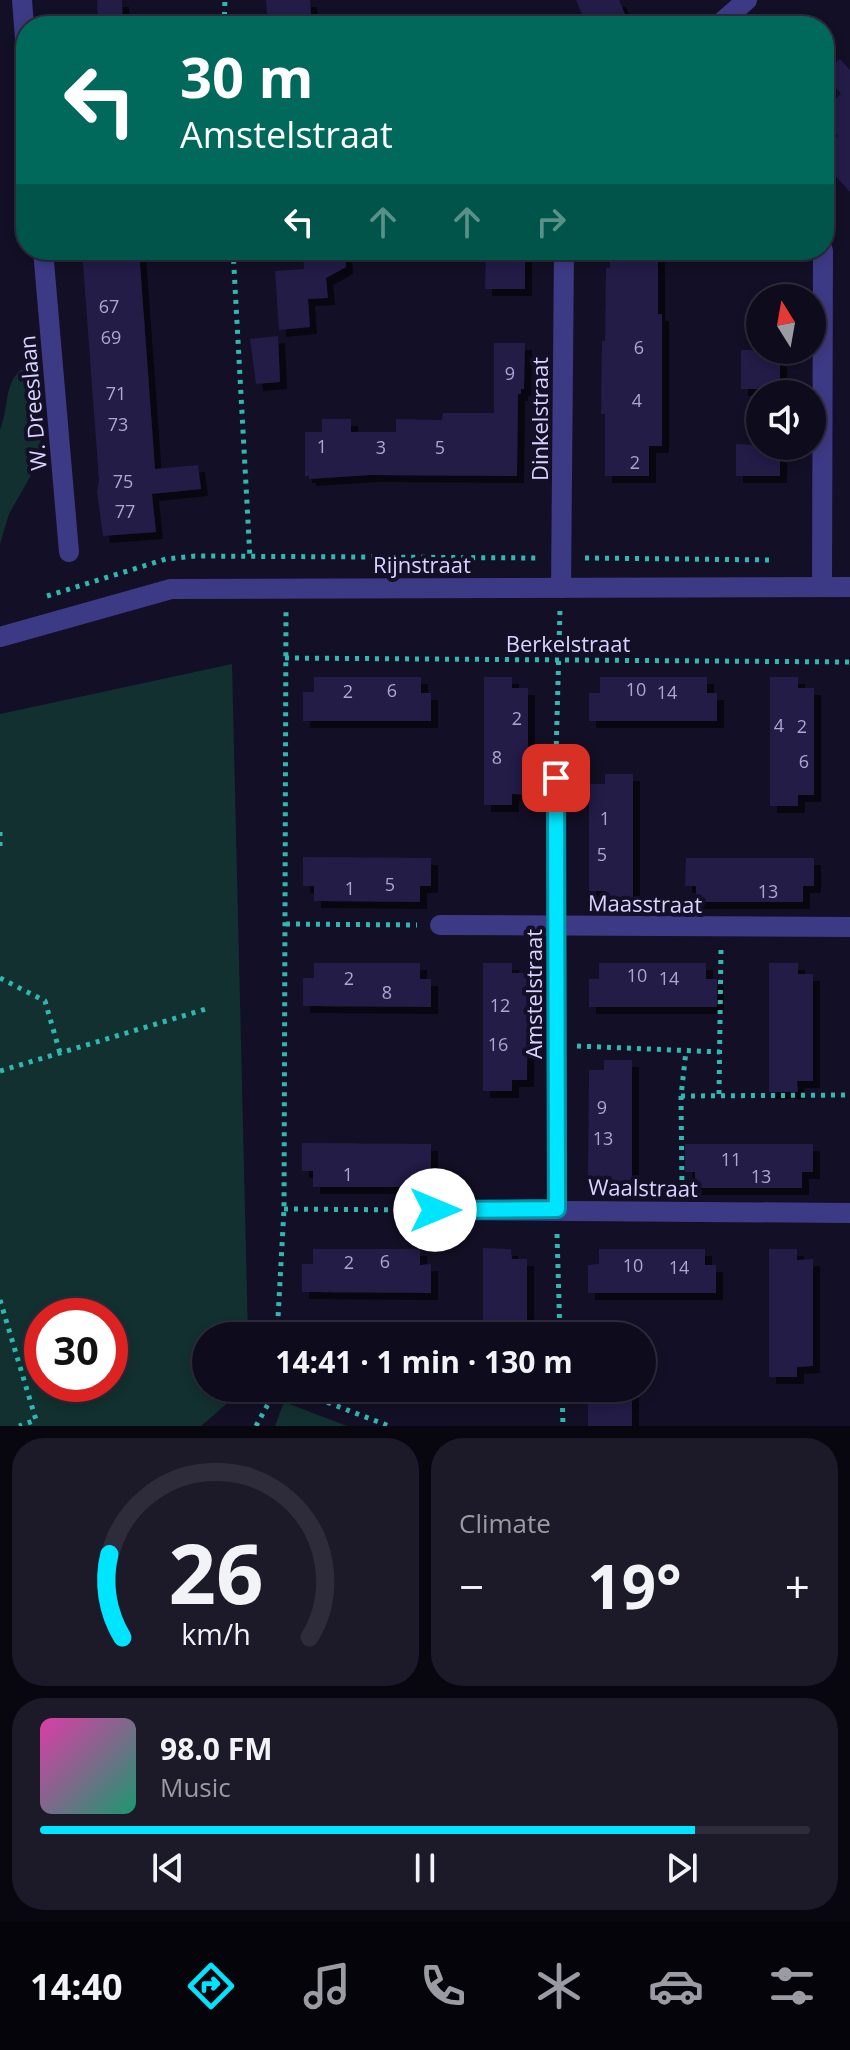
<!DOCTYPE html>
<meta charset="utf-8">
<style>
body{margin:0;font-family:"Open Sans",sans-serif;background:#1c1929;color:#f1f3f6;height:100vh;display:flex;flex-direction:column;font-size:30px;white-space:nowrap}
*{box-sizing:border-box;margin:0}
p{font-size:26px;color:#9b9ba3}
.icon{flex:none;width:44px;height:44px;fill:none;stroke:currentColor;stroke-width:2;stroke-linecap:round;stroke-linejoin:round}
.map{position:relative;height:1426px;overflow:hidden}
.side{display:flex;flex-direction:column;gap:12px;padding:12px;background:#08060f;flex:1}
.side>*{flex:none}
.guide{position:absolute;left:16px;top:16px;width:818px;height:244px;border-radius:32px;box-shadow:0 4px 12px #0003,0 0 0 2px #2e2b3b;background:#00695c;color:#fff;overflow:hidden}
.needle{width:52px;rotate:349deg}
.controls{position:absolute;left:746px;top:284px;display:grid;gap:16px}
.controls a{display:grid;place-items:center;width:80px;height:80px;border-radius:50%;background:#0e0b1c;box-shadow:0 4px 12px #0003,0 0 0 2px #2e2b3b;font-size:40px}
.speed{position:absolute;left:24px;top:1298px;display:flex;gap:16px;font-size:40px;font-weight:700;text-align:center}
.speed>*{display:grid;place-content:center;width:104px;height:104px;border-radius:50%;background:#0e0b1c;box-shadow:0 4px 12px #0003,0 0 0 2px #2e2b3b;line-height:1}
.speed .limit{border:12px solid #d22;background:#fff;color:#111}
.pin{position:absolute;display:grid;place-items:center;width:68px;height:68px;color:#fff;margin:-34px;border-radius:16px;box-shadow:0 4px 12px #0006}
.me{position:absolute;width:88px;margin:-44px;rotate:90deg;stroke-linejoin:round;filter:drop-shadow(0 0 6px #0008)}
.turn{display:flex;align-items:center;gap:28px;height:168px;padding:0 32px;font-size:36px}
.turn .icon{width:104px;height:104px;stroke-width:2.5}
.turn b{display:block;font-size:56px;line-height:68px}
.lanes{display:flex;align-items:center;height:76px;padding:0 32px;background:#0003;justify-content:center;gap:40px;direction:ltr}
.lanes .off{opacity:.35}
.big{font-size:60px;font-weight:700;line-height:1.1}
.side .widget{flex:1;display:flex;flex-direction:column;justify-content:center;gap:12px;min-width:0;padding:0 28px;border-radius:32px;background:#1c1929}
.side .dial{align-items:center;gap:0}
.dial svg{height:208px;overflow:visible;fill:none;stroke:#2e2b3b;stroke-width:7;stroke-linecap:round;text-anchor:middle}
.dial text{fill:#f1f3f6;stroke:none}
.song{display:flex;align-items:center;gap:24px}
.cover{width:96px;height:96px;border-radius:12px;background:linear-gradient(135deg,hsl(320 70% 55%),hsl(160 70% 35%))}
.played{height:8px;border-radius:4px;background:linear-gradient(90deg,#00e5ff 85%,#2e2b3b 85%)}
.keys{display:flex;justify-content:space-around;direction:ltr}
.heat{display:flex;justify-content:space-between;align-items:center;font-size:44px;direction:ltr}
.side .tiles{flex:1;display:grid;gap:12px;grid-template-columns:1fr 1fr}
.widget:last-child{grid-column:span 2}
.trip{position:absolute;left:192px;top:1322px;width:464px;height:80px;border-radius:40px;background:#0e0b1c;box-shadow:0 4px 12px #0003,0 0 0 2px #2e2b3b;font-weight:700;line-height:80px;text-align:center}
.tab-bar{display:flex;height:128px;justify-content:space-around;align-items:center;background:#06040b;color:#9b9ba3}
.tab-bar .icon{width:56px;height:56px}
.tab-bar .active{color:#00e5ff}
.tab-bar b{font-size:36px;color:#f1f3f6}
.map>svg:first-child{display:block}
.green{fill:#12302f;fill-rule:evenodd}
.building{fill:#241b47;filter:url(#shadow)}
.lines{fill:none;stroke-linecap:round;stroke-linejoin:round}
.path{stroke:#2fb8b0;stroke-width:5;stroke-dasharray:4 6;stroke-linecap:butt}
.minor{stroke:#3d3a85;stroke-width:20}
.route-casing{stroke:#0095a6;stroke-width:20}
.route{stroke:#00e5ff;stroke-width:14}
.labels{text-anchor:middle;dominant-baseline:central;stroke-width:8;stroke-linejoin:round;paint-order:stroke}
.number-label{font-size:18px;fill:#aca6d1}
.street-label{font-size:22px;fill:#d9d4ff;stroke:#130f26}
</style>
<div class="map">
<svg width="850" height="1426" viewBox="0 0 850 1426">
<defs>
<filter id="shadow"><feDropShadow dx="7" dy="7" stdDeviation="0" flood-color="#0009"/></filter>
</defs>
<rect width="100%" height="100%" fill="#130f26"/>
<g class="green">
<path d="M34,360L41,449L30,477L9,514L0,544V430C12,398 0,380 34,360Z"/>
<path d="M232,664L248,1336H206V1388H245L201,1426H0V714ZM42,1316H110V1384H42Z"/>
<path d="M284,1402L347,1426H275Z"/>
</g>
<g class="building">
<path d="M97,0H122L123,26H98Z"/>
<path d="M266,0H310L312,26H268Z"/>
<path d="M576,0H619L630,26H587Z"/>
<path d="M840,59L850,70V192L824,163V149L838,136L824,120V109L841,94L824,73Z"/>
<path d="M82,250H139L155,469L198,465L201,489L152,494L156,532L103,536L97,492L99,480Z"/>
<path d="M345,250L346,267L326,278L328,298L308,299L310,327L279,330L275,271L304,269L303,252Z"/>
<path d="M486,250H525V289H485Z"/>
<path d="M610,250H658V314H662V446H649V476H605V414H601L602,341H605L606,268H610Z"/>
<path d="M278,336L280,382L256,384L250,339Z"/>
<path d="M494,343H525L524,389H521V394H518L517,476L370,475L309,479V476H305V432H322V419H351V432H396V419L442,420L443,413H494Z"/>
<rect x="741" y="350" width="39" height="39"/>
<path d="M736,444L780,446V476H736Z"/>
<path d="M314,677H421V693H431V721H303V692H314Z"/>
<path d="M484,677H512V688H528V795L512,794V805H484Z"/>
<path d="M600,677H707V693H717V721H589V693H600Z"/>
<path d="M770,677H798V688H814V795H798V806H770Z"/>
<path d="M605,774H633V902H605V891H589V784H605Z"/>
<path d="M303,857L431,858V886H420V902L314,901V886H303Z"/>
<path d="M686,858H814V886H803V902H696V886H685Z"/>
<path d="M314,963H420V979H431V1007L303,1006V978H314Z"/>
<path d="M483,963H512V973H528L527,1080H512V1091H483Z"/>
<path d="M599,963H706V979H717V1007H589V979H599Z"/>
<path d="M769,963H798V974H813V1081H797L798,1092H769Z"/>
<path d="M604,1060H632V1188H604V1177H588L589,1070H604Z"/>
<path d="M302,1143L431,1144V1172H420V1187H313V1171H302Z"/>
<path d="M685,1144H813V1172H802V1188H695V1172H685Z"/>
<path d="M483,1248L511,1249L512,1259H527V1336H483Z"/>
<path d="M313,1249H420V1265L431,1264V1293L302,1292V1264H313Z"/>
<path d="M599,1249H705V1265H716V1293H588V1265L599,1264Z"/>
<path d="M769,1249H797V1260L813,1259V1366L797,1367V1377H769Z"/>
<rect x="588" y="1388" width="44" height="38"/>
</g>
<g class="lines">
<g class="path">
<path d="M224,26L225,0"/>
<path d="M233,250L250,558"/>
<path d="M585,558L771,560"/>
<path d="M47,596L166,559L195,556L539,558"/>
<path d="M285,658L850,662"/>
<path d="M556,755L560,609"/>
<path d="M0,832V852"/>
<path d="M286,924L417,925"/>
<path d="M0,978L45,1001L60,1053"/>
<path d="M577,1046L720,1052"/>
<path d="M0,1071L206,1009"/>
<path d="M719,1094L721,949"/>
<path d="M681,1096L850,1095"/>
<path d="M682,1190L681,1096L686,1051"/>
<path d="M284,1209L415,1210"/>
<path d="M557,1234L560,1336"/>
<path d="M0,1300L36,1420L19,1426"/>
<path d="M277,1336L284,1209L286,609"/>
<path d="M290,1388L389,1426"/>
<path d="M562,1388L563,1426"/>
<path d="M256,1426L273,1395L274,1388"/>
</g>
<g class="minor">
<path d="M22,0L26,51"/>
<path d="M717,26L747,0"/>
<path d="M43,250L69,552"/>
<path d="M822,587L823,250"/>
<path d="M561,588L564,250"/>
<path d="M0,637L171,589L850,587"/>
<path d="M556,778L557,1209"/>
<path d="M440,925L850,927"/>
<path d="M435,1210L850,1213"/>
</g>
</g>
<g class="lines">
<defs>
<path id="route" d="M435,1210L557,1209L556,778"/>
</defs>
<use href="#route" class="route-casing"/>
<use href="#route" class="route"/>
</g>
<g class="labels">
<g class="number-label">
<text x="109" y="306">67</text>
<text x="111" y="337">69</text>
<text x="639" y="347">6</text>
<text x="510" y="373">9</text>
<text x="116" y="393">71</text>
<text x="637" y="400">4</text>
<text x="118" y="424">73</text>
<text x="322" y="446">1</text>
<text x="381" y="447">3</text>
<text x="440" y="447">5</text>
<text x="635" y="462">2</text>
<text x="123" y="481">75</text>
<text x="125" y="511">77</text>
<text x="636" y="689">10</text>
<text x="392" y="690">6</text>
<text x="348" y="691">2</text>
<text x="667" y="692">14</text>
<text x="517" y="718">2</text>
<text x="779" y="725">4</text>
<text x="802" y="726">2</text>
<text x="497" y="757">8</text>
<text x="804" y="761">6</text>
<text x="605" y="818">1</text>
<text x="602" y="854">5</text>
<text x="390" y="884">5</text>
<text x="350" y="888">1</text>
<text x="768" y="891">13</text>
<text x="637" y="975">10</text>
<text x="349" y="978">2</text>
<text x="669" y="978">14</text>
<text x="387" y="992">8</text>
<text x="500" y="1005">12</text>
<text x="498" y="1044">16</text>
<text x="602" y="1107">9</text>
<text x="603" y="1138">13</text>
<text x="731" y="1159">11</text>
<text x="348" y="1174">1</text>
<text x="761" y="1176">13</text>
<text x="385" y="1261">6</text>
<text x="349" y="1262">2</text>
<text x="633" y="1265">10</text>
<text x="679" y="1267">14</text>
</g>
<g class="street-label">
<text transform="translate(32 403) rotate(-95)">W. Dreeslaan</text>
<text transform="translate(539 419) rotate(-90)">Dinkelstraat</text>
<text x="422" y="564">Rijnstraat</text>
<text x="568" y="643">Berkelstraat</text>
<text transform="translate(645 903) rotate(1)">Maasstraat</text>
<text transform="translate(533 994) rotate(-90)">Amstelstraat</text>
<text transform="translate(643 1187) rotate(1)">Waalstraat</text>
</g>
</g>
</svg>
<div class="controls">
<a><svg class="needle" viewBox="-14 -14 28 28"><path d="M0-13l5 13h-10z" fill="#e53935"/><path d="M0 13l5-13h-10z" fill="#9b9ba3"/></svg></a>
<a><svg class="icon" aria-label="sound" viewBox="0 0 24 24"><path d="M4 9h4l5-4v14l-5-4H4zM17 9q2 3 0 6"/></svg></a>
</div>
<div class="speed"><div class="limit">30</div></div>
<div class="pin" style="left:556px;top:778px;background:#d93025"><svg class="icon" aria-label="arrive" viewBox="0 0 24 24"><path d="M6 21V4h12l-3 4 3 4H6"/></svg></div>
<svg class="me" style="left:435px;top:1210px" viewBox="-20 -20 40 40"><circle r="19" fill="#fff"/><path d="M0-13L10 11 0 6-10 11z" fill="#00e5ff"/></svg>
<div class="trip">14:41 · 1 min · 130 m</div>
<div class="guide">
<div class="turn"><svg class="icon" aria-label="left" viewBox="0 0 24 24"><path d="M17 20v-9H6M10 6l-5 5 5 5"/></svg><div><b>30 m</b>Amstelstraat</div></div>
<div class="lanes"><svg class="icon" aria-label="left" viewBox="0 0 24 24"><path d="M17 20v-9H6M10 6l-5 5 5 5"/></svg><svg class="icon off" aria-label="ahead" viewBox="0 0 24 24"><path d="M12 20V5M6 11l6-6 6 6"/></svg><svg class="icon off" aria-label="ahead" viewBox="0 0 24 24"><path d="M12 20V5M6 11l6-6 6 6"/></svg><svg class="icon off" aria-label="right" viewBox="0 0 24 24"><path d="M7 20v-9h11M14 6l5 5-5 5"/></svg></div>
</div>
</div>
<section class="side">
<div class="tiles">
<div class="widget dial"><svg viewBox="0 0 100 80">
<path d="M14 69A42 42 0 1 1 86 69"/>
<path d="M14 69A42 42 0 0 1 9 37" stroke="#00e5ff"/>
<text x="50" y="56" font-size="32" font-weight="700">26</text>
<text x="50" y="72" font-size="11">km/h</text>
</svg></div>
<div class="widget"><p>Climate</p>
<div class="heat"><a>−</a><b class="big">19°</b><a>+</a></div>
</div>
<div class="widget">
<div class="song"><i class="cover"></i><div><b>98.0 FM</b><p>Music</p></div></div>
<div class="played"></div>
<div class="keys"><svg class="icon" aria-label="previous" viewBox="0 0 24 24"><path d="M18 5L8 12l10 7zM5 5v14"/></svg><svg class="icon" aria-label="pause" viewBox="0 0 24 24"><path d="M8 5v14M16 5v14"/></svg><svg class="icon" aria-label="next" viewBox="0 0 24 24"><path d="M6 5l10 7-10 7zM19 5v14"/></svg></div>
</div>
</div>
</section>
<nav class="tab-bar">
<b>14:40</b>
<svg class="icon active" aria-label="directions" viewBox="0 0 24 24"><path d="M12 3l9 9-9 9-9-9zM9 14v-3h6M13 9l2 2-2 2"/></svg>
<svg class="icon" aria-label="music" viewBox="0 0 24 24"><path d="M9 18V5l10-2v13"/><circle cx="6" cy="18" r="3"/><circle cx="16" cy="16" r="3"/></svg>
<svg class="icon" aria-label="phone" viewBox="0 0 24 24"><path d="M5 4h4l2 5-3 2q2 4 5 5l2-3 5 2v4C11 20 4 13 5 4z"/></svg>
<svg class="icon" aria-label="climate" viewBox="0 0 24 24"><path d="M12 3v18M4 7l16 10M4 17L20 7"/></svg>
<svg class="icon" aria-label="car" viewBox="0 0 24 24"><path d="M5 17H2v-5l4-1 3-4h7l3 4 3 1v5h-3M9 17h6M6 11h13"/><circle cx="7" cy="17" r="2"/><circle cx="17" cy="17" r="2"/></svg>
<svg class="icon" aria-label="filters" viewBox="0 0 24 24"><path d="M4 7h16M4 17h16"/><circle cx="9" cy="7" r="2"/><circle cx="15" cy="17" r="2"/></svg>
</nav>
